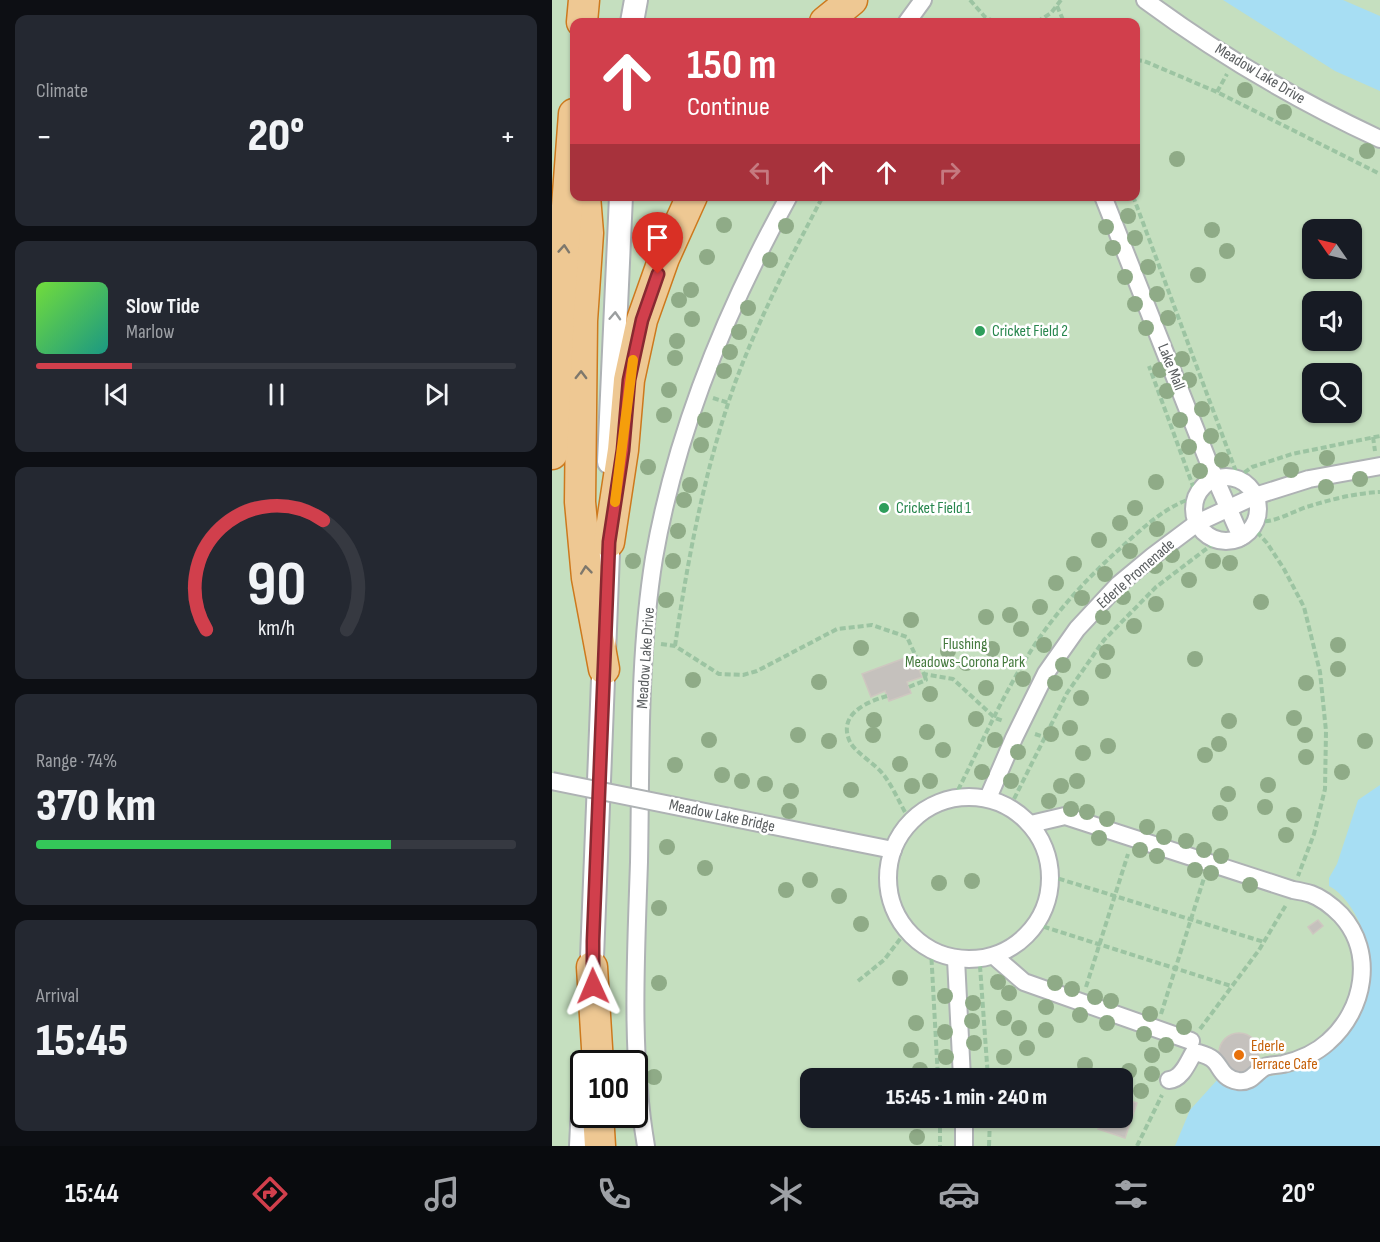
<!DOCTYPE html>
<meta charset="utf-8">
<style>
body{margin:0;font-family:"Sofia Sans Condensed",sans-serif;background:#242831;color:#f1f3f6;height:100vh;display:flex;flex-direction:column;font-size:22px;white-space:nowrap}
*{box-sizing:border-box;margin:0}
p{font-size:20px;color:#9ea1a6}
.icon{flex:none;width:33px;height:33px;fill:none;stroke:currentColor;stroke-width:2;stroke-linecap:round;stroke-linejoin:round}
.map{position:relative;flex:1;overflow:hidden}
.details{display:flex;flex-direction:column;gap:15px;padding:15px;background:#0d0f14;width:552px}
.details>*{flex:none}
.guide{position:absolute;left:18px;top:18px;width:570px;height:183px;border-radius:12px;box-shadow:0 2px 4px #0004;background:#d13f4c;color:#fff;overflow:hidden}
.needle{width:39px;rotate:304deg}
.tools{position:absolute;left:750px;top:219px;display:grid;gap:12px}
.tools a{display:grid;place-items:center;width:60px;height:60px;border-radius:12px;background:#171b24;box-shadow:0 2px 4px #0004;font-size:30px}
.speed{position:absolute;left:18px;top:1050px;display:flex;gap:12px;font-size:30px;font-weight:700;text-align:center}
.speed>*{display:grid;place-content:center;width:78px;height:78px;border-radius:50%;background:#171b24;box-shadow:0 2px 4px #0004;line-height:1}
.speed .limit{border:3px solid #111;border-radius:9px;background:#fff;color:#111}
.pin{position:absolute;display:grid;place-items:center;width:51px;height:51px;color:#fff;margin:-62px -26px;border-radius:50% 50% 50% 0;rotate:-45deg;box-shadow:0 0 6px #0007}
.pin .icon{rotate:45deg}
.me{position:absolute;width:66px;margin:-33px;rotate:359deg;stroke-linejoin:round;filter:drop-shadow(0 0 4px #0008)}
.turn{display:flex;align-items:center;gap:21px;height:126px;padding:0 18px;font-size:27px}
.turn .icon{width:78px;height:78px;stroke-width:2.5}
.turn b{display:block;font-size:42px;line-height:51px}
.lanes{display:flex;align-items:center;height:57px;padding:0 18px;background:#0003;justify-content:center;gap:30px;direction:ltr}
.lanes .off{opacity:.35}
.big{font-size:45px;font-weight:800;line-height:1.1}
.details .widget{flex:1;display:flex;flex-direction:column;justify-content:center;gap:9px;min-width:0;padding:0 21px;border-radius:12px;background:#242831}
.details .dial{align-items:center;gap:0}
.dial svg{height:156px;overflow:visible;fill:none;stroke:#363941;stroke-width:7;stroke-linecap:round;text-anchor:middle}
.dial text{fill:#f1f3f6;stroke:none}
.song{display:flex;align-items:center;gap:18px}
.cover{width:72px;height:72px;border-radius:9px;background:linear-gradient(135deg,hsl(100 70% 55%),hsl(170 70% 35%))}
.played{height:6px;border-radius:3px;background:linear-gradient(90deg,#d13f4c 20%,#363941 20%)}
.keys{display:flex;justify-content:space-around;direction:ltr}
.heat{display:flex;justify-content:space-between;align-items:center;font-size:33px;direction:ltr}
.charge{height:9px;border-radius:4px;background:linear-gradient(90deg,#34c759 74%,#363941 0)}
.trip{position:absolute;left:248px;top:1068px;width:333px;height:60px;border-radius:12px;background:#171b24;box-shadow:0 2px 4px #0004;font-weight:800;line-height:60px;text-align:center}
.tab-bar{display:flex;height:96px;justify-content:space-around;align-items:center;background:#090b0e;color:#9ea1a6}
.tab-bar .icon{width:42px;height:42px}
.tab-bar .selected{color:#d13f4c}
.tab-bar b{font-size:27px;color:#f1f3f6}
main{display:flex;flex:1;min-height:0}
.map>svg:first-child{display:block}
.green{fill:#c5dfbf;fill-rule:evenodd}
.water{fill:#a7def3}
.building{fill:#c5c1bd;stroke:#cec7c0;stroke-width:1.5}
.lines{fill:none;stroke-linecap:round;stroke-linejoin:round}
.street-casing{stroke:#aeb2b4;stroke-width:20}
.secondary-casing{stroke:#adb1b4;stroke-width:26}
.highway-casing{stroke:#cd791d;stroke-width:33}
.path{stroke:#9cc4a2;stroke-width:4;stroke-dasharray:6 3;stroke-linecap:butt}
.street{stroke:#fff;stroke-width:16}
.secondary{stroke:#fff;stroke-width:22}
.highway{stroke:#eec893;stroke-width:30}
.street-bridge-casing{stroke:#aeb2b4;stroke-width:20;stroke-linecap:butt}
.street-bridge{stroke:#fff;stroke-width:16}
.tree{fill:#8fab87}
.oneway{stroke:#7e786c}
.oneway2{stroke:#9b9e9f}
.route-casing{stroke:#882931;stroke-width:15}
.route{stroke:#d13f4c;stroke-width:10}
.slow{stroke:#f59e0b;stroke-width:10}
.leisure-dot{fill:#2e9e5b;stroke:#fff;stroke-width:2}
.food-dot{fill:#e8710a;stroke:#fff;stroke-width:2}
.labels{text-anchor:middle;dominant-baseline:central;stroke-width:5;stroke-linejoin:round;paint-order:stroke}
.street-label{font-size:16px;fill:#595d5f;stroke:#fff}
.leisure-label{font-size:16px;fill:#27864d;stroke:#fff;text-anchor:start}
.park-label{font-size:16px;fill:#457a3e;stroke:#fff}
.food-label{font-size:16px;fill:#c56008;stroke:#fff;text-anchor:start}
</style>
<main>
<section class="details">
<div class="widget"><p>Climate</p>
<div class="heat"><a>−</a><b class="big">20°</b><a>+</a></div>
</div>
<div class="widget">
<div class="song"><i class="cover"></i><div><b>Slow Tide</b><p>Marlow</p></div></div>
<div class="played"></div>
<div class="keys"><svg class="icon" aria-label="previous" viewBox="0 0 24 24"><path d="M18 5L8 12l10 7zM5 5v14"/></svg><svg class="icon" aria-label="pause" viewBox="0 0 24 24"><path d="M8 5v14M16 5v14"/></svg><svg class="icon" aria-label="next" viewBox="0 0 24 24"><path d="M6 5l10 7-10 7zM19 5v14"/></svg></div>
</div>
<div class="widget dial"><svg viewBox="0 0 100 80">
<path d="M14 69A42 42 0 1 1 86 69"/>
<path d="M14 69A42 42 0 0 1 74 13" stroke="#d13f4c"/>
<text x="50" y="56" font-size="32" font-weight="700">90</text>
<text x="50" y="72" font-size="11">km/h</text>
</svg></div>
<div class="widget"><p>Range · 74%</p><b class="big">370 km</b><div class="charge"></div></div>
<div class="widget"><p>Arrival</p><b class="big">15:45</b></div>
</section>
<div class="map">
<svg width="828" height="1146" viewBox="0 0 828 1146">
<rect width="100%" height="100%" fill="#eae6e0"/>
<path class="green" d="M0,0H828V1146H0ZM22,22H584V196H22ZM760,230H800V268H760ZM760,302H800V340H760ZM760,374H800V412H760ZM32,1064H82V1114H32ZM258,1078H570V1118H258Z"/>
<g class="water">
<path d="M671,0H791L828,16V91L783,71Z"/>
<path d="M828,785V1146H623L638,1110L666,1079C697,1077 732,1079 760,1064C812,1036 828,978 808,924C802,910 791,893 777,886V878L785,864L806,800Z"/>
</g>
<g class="building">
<path d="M361,655L370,677L355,682L359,693L337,701L333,691L319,697L310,674Z"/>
<path d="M766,920L771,926L761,934L756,927Z"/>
<circle cx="687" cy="1053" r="20"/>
<path d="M570,1098L585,1103L573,1138L546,1129L551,1118H570Z"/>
</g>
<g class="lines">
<defs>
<g id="street">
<path d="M593,0C666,54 746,101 828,139"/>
<path d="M355,22L371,0"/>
<path d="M551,196L660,471L689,537"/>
<circle cx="674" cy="509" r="32"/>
<circle cx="417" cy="878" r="81"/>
<path d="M436,798L462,738L494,673L525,629L566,585L601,556L645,523L703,496L757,479L828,466"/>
<path d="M479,824L513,816L741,890C747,891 753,892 759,894C770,898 781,907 789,915C823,952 813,1010 776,1042C764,1053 748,1060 731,1064C726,1065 718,1065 713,1067C703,1072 700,1083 686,1081C668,1078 669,1064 659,1058C654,1055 647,1053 642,1052C636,1062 630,1079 617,1080"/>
<path d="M281,838L341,850"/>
<path d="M442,956L472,982L639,1041"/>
<path d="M404,959L410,1078"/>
<path d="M412,1118V1146"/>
<path d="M94,1146C78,1053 84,956 87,862C89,761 86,658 102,558C124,432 175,308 237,196"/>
</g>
<g id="secondary">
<path d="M80,22L84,0"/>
<path d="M57,462L69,196"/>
<path d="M39,983L57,528"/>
<path d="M29,1146L32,1085"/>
</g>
<g id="highway">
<path d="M30,22L32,0"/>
<path d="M273,22L300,0"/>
<path d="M33,196L36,233L30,321L28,502L35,578L52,669"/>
<path d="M0,454L7,312L22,114"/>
<path d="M57,542L71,450L77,380L90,320L112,258L140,196"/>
<path d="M40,967L46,1064"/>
<path d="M46,1114L48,1146"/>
</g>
</defs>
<use href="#street" class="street-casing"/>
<use href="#secondary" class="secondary-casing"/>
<use href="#highway" class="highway-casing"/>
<g class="path">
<path d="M418,0L433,17L443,22"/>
<path d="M505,6L512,22"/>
<path d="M485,22L499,13L509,0"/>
<path d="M584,60L592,61L665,92L828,174"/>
<path d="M665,92L675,74"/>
<path d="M581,196L683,469L684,478"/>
<path d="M161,398L177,403"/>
<path d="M821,437L823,451"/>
<path d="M685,478L700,467L740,454L828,436"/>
<path d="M704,521C723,524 740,511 758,506C780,499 805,493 828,492"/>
<path d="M705,532L715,543L732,569L752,607L768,672L774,731L773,789L762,834L746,876"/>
<path d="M109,644L123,646L167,674L191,675L205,671L285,629L320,625L355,637L372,674L401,679L443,718L451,721"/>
<path d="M123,646C136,557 153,468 183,383C207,318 239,257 271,196"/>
<path d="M357,687L374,680L372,674"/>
<path d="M335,696C315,702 285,714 298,742C303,752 323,764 331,774C342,788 349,807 359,822"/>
<path d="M483,734L492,737"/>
<path d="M402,798C427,749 450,696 480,649C505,610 538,575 573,544C593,526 618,503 645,497L597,366"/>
<path d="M458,807L515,693L552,640L604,587L666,540"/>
<path d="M498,876L712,942"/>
<path d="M483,924L679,986"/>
<path d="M379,950L386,1078"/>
<path d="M428,966L436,1078"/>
<path d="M306,981L332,960L355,930"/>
<path d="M534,987L576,854"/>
<path d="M609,1014L652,878"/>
<path d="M648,1029L707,950L734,905"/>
<path d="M388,1118V1146"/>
<path d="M437,1146L438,1118"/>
<path d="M585,1146L610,1095"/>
</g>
<use href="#street" class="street"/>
<use href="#secondary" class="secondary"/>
<use href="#highway" class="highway"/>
<defs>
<path id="street-bridge" d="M0,781L281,838"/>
</defs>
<use href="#street-bridge" class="street-bridge-casing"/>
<use href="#street-bridge" class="street-bridge"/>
</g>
<g class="tree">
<circle cx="693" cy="90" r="8"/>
<circle cx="732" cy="112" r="8"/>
<circle cx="815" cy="151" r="8"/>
<circle cx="625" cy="159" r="8"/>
<circle cx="576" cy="216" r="8"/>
<circle cx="172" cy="225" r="8"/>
<circle cx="234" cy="226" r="8"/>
<circle cx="554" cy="227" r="8"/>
<circle cx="660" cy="230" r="8"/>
<circle cx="583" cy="238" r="8"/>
<circle cx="561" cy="248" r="8"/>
<circle cx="675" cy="251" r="8"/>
<circle cx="155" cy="257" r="8"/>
<circle cx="218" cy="260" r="8"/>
<circle cx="596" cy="267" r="8"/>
<circle cx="646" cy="275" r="8"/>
<circle cx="573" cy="277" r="8"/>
<circle cx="139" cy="290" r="8"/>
<circle cx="605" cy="294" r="8"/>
<circle cx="127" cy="300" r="8"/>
<circle cx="583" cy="304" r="8"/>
<circle cx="196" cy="308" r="8"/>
<circle cx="616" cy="318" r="8"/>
<circle cx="140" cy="319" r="8"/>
<circle cx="594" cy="328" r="8"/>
<circle cx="187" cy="332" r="8"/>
<circle cx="125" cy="341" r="8"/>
<circle cx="178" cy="352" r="8"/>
<circle cx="123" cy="358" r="8"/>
<circle cx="630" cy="359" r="8"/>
<circle cx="608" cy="370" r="8"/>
<circle cx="172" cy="371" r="8"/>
<circle cx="637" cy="380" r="8"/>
<circle cx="117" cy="390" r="8"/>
<circle cx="615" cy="391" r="8"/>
<circle cx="650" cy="409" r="8"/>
<circle cx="112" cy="415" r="8"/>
<circle cx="153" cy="420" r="8"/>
<circle cx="628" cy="420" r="8"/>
<circle cx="659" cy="436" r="8"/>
<circle cx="149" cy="445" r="8"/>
<circle cx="637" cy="447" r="8"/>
<circle cx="775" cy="458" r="8"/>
<circle cx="670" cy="460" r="8"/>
<circle cx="96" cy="467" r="8"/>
<circle cx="739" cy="470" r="8"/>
<circle cx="648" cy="471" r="8"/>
<circle cx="808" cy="479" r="8"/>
<circle cx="604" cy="482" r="8"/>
<circle cx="138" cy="485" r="8"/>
<circle cx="774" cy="487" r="8"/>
<circle cx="132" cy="500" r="8"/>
<circle cx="583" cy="508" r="8"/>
<circle cx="568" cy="523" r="8"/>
<circle cx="605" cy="529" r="8"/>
<circle cx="126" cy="531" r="8"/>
<circle cx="547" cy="540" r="8"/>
<circle cx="578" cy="551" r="8"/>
<circle cx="620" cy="555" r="8"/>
<circle cx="81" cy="561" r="8"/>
<circle cx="121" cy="561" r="8"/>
<circle cx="661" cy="561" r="8"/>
<circle cx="678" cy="563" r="8"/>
<circle cx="522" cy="564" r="8"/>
<circle cx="603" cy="566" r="8"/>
<circle cx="553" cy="574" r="8"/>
<circle cx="637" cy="580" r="8"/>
<circle cx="504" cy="583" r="8"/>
<circle cx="571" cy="597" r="8"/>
<circle cx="530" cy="598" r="8"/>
<circle cx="114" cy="600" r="8"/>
<circle cx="709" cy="602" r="8"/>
<circle cx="604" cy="604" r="8"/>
<circle cx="488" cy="607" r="8"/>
<circle cx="458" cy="615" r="8"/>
<circle cx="434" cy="617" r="8"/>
<circle cx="551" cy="617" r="8"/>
<circle cx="359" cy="620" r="8"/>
<circle cx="582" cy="626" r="8"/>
<circle cx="469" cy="629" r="8"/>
<circle cx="492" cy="645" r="8"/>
<circle cx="786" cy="645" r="8"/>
<circle cx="309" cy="648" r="8"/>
<circle cx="440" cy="649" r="8"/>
<circle cx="396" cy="651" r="8"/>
<circle cx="555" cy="652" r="8"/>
<circle cx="643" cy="659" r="8"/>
<circle cx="414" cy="663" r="8"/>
<circle cx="511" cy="665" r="8"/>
<circle cx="786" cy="669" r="8"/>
<circle cx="551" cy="671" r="8"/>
<circle cx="471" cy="679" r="8"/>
<circle cx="141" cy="680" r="8"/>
<circle cx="267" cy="682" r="8"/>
<circle cx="503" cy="683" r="8"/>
<circle cx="754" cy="683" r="8"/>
<circle cx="434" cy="688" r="8"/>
<circle cx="378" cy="694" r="8"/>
<circle cx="529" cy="698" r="8"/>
<circle cx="742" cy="718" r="8"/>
<circle cx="424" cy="719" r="8"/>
<circle cx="322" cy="720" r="8"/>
<circle cx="677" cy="721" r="8"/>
<circle cx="518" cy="728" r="8"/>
<circle cx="375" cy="732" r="8"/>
<circle cx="499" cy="734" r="8"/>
<circle cx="246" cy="735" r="8"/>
<circle cx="321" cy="735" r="8"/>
<circle cx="753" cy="735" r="8"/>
<circle cx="157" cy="740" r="8"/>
<circle cx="443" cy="740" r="8"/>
<circle cx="277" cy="741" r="8"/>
<circle cx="813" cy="741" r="8"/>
<circle cx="667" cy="744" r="8"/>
<circle cx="556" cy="746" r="8"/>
<circle cx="391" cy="750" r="8"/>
<circle cx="466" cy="752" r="8"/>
<circle cx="531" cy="753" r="8"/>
<circle cx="653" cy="755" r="8"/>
<circle cx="754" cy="757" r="8"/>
<circle cx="348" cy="764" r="8"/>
<circle cx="123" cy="765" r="8"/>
<circle cx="430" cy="772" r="8"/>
<circle cx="790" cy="772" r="8"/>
<circle cx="170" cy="775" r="8"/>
<circle cx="190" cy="781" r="8"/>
<circle cx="378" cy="781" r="8"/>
<circle cx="459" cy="781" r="8"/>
<circle cx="525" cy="781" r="8"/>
<circle cx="213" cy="784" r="8"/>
<circle cx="716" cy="785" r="8"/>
<circle cx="360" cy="786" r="8"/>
<circle cx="509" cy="786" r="8"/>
<circle cx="299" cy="790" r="8"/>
<circle cx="239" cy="791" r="8"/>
<circle cx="676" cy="794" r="8"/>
<circle cx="497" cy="801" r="8"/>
<circle cx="713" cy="807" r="8"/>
<circle cx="519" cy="809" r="8"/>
<circle cx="237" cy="811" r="8"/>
<circle cx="535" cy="812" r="8"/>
<circle cx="668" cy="813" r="8"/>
<circle cx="742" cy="815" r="8"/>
<circle cx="555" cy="819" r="8"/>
<circle cx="595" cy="827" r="8"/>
<circle cx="734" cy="835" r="8"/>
<circle cx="612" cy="837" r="8"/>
<circle cx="547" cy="838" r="8"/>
<circle cx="634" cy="841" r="8"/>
<circle cx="115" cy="847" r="8"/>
<circle cx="588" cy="850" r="8"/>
<circle cx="652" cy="850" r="8"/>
<circle cx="605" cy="856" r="8"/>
<circle cx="669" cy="856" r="8"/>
<circle cx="153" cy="868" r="8"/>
<circle cx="643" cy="870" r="8"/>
<circle cx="659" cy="873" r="8"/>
<circle cx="258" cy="880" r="8"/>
<circle cx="420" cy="881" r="8"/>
<circle cx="387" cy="883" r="8"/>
<circle cx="698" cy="885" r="8"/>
<circle cx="234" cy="890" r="8"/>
<circle cx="287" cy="896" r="8"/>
<circle cx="107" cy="908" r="8"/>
<circle cx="309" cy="924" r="8"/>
<circle cx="348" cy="978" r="8"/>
<circle cx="446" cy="982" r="8"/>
<circle cx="107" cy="983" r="8"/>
<circle cx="503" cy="983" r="8"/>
<circle cx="520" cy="989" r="8"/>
<circle cx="457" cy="993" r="8"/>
<circle cx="393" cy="996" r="8"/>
<circle cx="543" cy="997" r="8"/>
<circle cx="559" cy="1001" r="8"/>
<circle cx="421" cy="1003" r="8"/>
<circle cx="494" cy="1007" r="8"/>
<circle cx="598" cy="1014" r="8"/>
<circle cx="528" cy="1015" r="8"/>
<circle cx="452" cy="1018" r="8"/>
<circle cx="420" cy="1021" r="8"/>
<circle cx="364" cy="1023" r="8"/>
<circle cx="555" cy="1023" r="8"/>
<circle cx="632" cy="1027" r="8"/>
<circle cx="467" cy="1028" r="8"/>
<circle cx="494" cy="1030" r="8"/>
<circle cx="393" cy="1032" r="8"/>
<circle cx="592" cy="1034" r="8"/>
<circle cx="422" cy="1043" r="8"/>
<circle cx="614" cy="1045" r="8"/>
<circle cx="475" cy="1048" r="8"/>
<circle cx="359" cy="1050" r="8"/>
<circle cx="600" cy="1055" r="8"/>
<circle cx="394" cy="1057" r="8"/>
<circle cx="452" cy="1057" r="8"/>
<circle cx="533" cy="1065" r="8"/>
<circle cx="368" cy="1070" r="8"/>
<circle cx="577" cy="1071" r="8"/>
<circle cx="600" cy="1074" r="8"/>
<circle cx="102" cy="1077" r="8"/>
<circle cx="589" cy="1091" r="8"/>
<circle cx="631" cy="1106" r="8"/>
<circle cx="365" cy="1137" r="8"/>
</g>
<defs><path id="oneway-chevron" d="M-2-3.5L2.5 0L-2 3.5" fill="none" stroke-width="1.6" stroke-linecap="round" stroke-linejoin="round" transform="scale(1.5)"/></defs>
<g class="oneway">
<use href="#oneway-chevron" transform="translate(12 249) rotate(-86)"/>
<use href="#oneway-chevron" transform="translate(29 375) rotate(-89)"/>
<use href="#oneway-chevron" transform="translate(34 570) rotate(-96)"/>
</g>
<use class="oneway2" href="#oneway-chevron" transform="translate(63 316) rotate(-87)"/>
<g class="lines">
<defs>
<path id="route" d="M41,986V941L57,542L71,450L77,380L90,320L106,274"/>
</defs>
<use href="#route" class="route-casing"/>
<use href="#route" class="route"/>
<path class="slow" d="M63,502L81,360"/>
</g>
<g class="leisure-dot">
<circle cx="428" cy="331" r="6"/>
<circle cx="332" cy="508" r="6"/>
</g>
<circle class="food-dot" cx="687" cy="1055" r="6"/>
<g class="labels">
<g class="street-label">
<text transform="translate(708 74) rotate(31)">Meadow Lake Drive</text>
<text transform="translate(619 367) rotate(68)">Lake Mall</text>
<text transform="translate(584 574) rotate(-41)">Ederle Promenade</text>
<text transform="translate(94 658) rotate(-86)">Meadow Lake Drive</text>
<text transform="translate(170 816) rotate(12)">Meadow Lake Bridge</text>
</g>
<g class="leisure-label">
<text x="440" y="331">Cricket Field 2</text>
<text x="344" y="508">Cricket Field 1</text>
</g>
<g class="park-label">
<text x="413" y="644">Flushing<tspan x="413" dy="18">Meadows-Corona Park</tspan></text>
</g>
<g class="food-label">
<text x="699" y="1046">Ederle<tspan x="699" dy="18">Terrace Cafe</tspan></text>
</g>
</g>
</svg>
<div class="tools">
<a><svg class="needle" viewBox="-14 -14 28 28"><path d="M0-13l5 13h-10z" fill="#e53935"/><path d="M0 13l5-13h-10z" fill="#9ea1a6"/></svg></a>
<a><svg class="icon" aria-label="sound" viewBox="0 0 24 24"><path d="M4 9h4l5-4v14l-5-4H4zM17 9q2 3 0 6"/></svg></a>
<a><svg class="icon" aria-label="search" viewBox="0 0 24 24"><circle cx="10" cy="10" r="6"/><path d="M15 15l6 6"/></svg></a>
</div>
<div class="speed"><div class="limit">100</div></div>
<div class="pin" style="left:106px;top:274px;background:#d93025"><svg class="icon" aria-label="arrive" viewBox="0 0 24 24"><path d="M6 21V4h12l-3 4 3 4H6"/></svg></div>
<svg class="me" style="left:41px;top:986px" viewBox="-20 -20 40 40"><path d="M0-17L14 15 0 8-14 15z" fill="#d13f4c" stroke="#fff" stroke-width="4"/></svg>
<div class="trip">15:45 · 1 min · 240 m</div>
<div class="guide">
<div class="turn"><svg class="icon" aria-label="ahead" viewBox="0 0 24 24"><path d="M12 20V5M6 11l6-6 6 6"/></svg><div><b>150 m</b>Continue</div></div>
<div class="lanes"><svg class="icon off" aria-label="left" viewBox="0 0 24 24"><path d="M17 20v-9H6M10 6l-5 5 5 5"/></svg><svg class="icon" aria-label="ahead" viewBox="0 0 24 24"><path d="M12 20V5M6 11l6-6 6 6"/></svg><svg class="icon" aria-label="ahead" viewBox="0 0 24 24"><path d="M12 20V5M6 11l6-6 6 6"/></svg><svg class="icon off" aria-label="right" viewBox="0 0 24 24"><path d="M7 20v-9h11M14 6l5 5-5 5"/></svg></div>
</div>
</div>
</main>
<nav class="tab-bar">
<b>15:44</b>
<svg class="icon selected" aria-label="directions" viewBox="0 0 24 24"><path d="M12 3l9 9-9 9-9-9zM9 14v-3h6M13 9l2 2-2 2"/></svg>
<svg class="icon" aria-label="music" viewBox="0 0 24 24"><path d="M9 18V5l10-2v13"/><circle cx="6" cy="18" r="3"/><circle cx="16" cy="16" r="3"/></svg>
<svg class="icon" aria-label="phone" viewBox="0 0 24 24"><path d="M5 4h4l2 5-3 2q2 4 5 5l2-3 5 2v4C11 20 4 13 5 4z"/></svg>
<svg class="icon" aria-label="climate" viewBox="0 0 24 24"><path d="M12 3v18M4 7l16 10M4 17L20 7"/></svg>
<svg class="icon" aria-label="car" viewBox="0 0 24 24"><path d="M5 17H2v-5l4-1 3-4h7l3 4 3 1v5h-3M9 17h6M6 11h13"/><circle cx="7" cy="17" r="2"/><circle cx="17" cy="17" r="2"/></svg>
<svg class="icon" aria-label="filters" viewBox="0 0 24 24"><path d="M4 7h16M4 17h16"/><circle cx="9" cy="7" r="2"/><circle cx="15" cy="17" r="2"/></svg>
<b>20°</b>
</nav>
